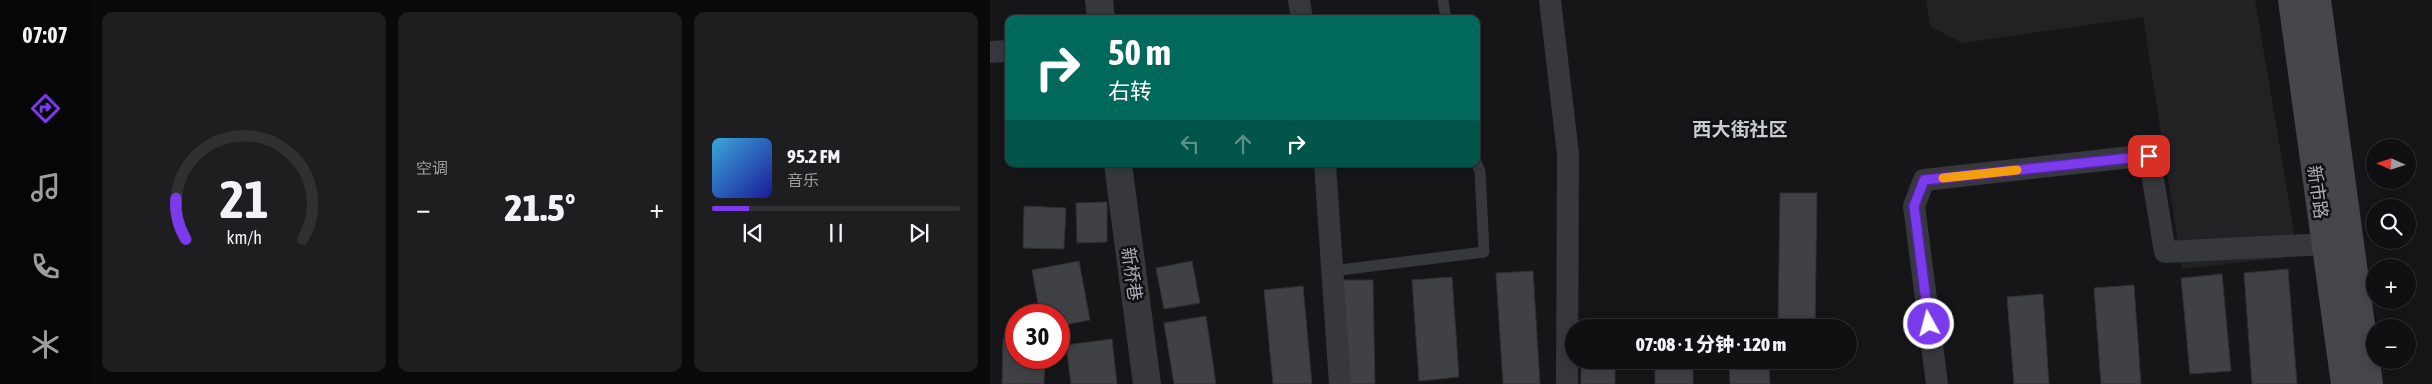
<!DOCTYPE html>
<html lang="zh">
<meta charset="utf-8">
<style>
body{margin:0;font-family:"Asap Condensed","Noto Sans SC",sans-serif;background:#1e1e20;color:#f1f3f6;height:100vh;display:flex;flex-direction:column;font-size:19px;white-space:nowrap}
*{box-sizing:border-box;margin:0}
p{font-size:16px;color:#9c9d9f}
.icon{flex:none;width:28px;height:28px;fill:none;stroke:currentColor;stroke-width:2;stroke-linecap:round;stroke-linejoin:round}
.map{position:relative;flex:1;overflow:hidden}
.side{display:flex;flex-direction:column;gap:12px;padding:12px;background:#09090a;width:900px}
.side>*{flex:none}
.guide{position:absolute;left:15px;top:15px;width:475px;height:152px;border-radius:10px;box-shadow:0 2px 12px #0003,0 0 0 1px #303032;background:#00695c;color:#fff;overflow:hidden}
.needle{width:32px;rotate:273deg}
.fabs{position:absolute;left:1376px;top:139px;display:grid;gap:10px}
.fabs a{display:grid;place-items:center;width:50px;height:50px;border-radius:50%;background:#101012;box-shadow:0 2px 12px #0003,0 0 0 1px #303032;font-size:25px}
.speed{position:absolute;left:15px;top:304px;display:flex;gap:10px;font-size:25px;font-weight:700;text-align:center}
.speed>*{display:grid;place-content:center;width:65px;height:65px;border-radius:50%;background:#101012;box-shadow:0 2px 12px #0003,0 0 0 1px #303032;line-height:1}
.speed .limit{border:8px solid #d22;background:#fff;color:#111}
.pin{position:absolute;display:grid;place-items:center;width:42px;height:42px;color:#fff;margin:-21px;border-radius:10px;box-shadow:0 2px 8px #0006}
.me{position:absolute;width:55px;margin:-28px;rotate:353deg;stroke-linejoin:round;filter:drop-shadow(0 0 4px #0008)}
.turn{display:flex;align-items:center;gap:18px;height:105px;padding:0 20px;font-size:22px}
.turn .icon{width:65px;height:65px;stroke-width:2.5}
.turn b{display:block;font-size:35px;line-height:42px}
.lanes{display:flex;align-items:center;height:48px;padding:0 20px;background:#0003;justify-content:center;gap:25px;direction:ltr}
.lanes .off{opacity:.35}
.big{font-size:38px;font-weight:800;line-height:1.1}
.side .tile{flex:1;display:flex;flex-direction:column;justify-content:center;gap:8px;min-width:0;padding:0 18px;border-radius:10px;background:#1e1e20}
.side .dial{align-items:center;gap:0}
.dial svg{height:130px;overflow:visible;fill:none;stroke:#303032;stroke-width:7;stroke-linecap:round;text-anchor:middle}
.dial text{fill:#f1f3f6;stroke:none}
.song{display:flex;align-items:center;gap:15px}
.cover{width:60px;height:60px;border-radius:8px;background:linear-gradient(135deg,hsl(200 70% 55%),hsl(240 70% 35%))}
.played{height:5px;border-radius:2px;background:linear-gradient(90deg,#7c3aed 15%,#303032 15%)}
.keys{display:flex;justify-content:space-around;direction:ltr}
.heat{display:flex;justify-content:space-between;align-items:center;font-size:28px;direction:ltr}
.side .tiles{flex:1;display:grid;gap:12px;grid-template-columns:repeat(3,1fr)}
.trip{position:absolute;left:575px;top:319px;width:292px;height:50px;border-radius:25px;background:#101012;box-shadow:0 2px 12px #0003,0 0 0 1px #303032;font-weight:800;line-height:50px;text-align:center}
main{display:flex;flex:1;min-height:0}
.dock{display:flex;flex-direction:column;width:90px;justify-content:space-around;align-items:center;background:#060607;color:#9c9d9f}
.dock .icon{width:35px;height:35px}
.dock .on{color:#7c3aed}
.dock b{font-size:22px;color:#f1f3f6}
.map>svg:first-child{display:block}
.built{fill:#222225}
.building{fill:#404145;stroke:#303034}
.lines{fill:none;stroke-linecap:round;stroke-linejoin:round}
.service{stroke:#37383d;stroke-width:11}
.minor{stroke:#37383d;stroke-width:22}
.tertiary{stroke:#37383d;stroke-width:28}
.secondary{stroke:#45474d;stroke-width:28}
.route-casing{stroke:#51269a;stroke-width:12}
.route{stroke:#7c3aed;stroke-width:9}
.slow{stroke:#f59e0b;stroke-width:9}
.labels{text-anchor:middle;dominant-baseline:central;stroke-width:5;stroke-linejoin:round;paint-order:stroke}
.street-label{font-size:18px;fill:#a8adb8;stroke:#111113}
.neighbourhood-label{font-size:19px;font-weight:bold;fill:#c9ccd4;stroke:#111113}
</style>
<main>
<nav class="dock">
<b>07:07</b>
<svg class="icon on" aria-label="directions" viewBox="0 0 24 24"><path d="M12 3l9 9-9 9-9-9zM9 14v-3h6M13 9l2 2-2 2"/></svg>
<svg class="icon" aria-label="music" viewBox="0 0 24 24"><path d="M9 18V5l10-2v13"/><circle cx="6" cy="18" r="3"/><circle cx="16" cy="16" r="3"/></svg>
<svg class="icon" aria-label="phone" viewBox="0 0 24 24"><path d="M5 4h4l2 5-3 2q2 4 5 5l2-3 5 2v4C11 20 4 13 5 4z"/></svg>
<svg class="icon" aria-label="climate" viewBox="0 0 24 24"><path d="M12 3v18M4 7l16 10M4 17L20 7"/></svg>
</nav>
<section class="side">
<div class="tiles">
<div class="tile dial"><svg viewBox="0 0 100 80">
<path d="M14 69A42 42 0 1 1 86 69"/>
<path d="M14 69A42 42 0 0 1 8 44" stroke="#7c3aed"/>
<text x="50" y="56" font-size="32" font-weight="700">21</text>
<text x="50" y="72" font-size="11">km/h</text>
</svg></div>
<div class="tile"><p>空调</p>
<div class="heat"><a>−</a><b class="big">21.5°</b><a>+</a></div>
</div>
<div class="tile">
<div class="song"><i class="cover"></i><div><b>95.2 FM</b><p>音乐</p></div></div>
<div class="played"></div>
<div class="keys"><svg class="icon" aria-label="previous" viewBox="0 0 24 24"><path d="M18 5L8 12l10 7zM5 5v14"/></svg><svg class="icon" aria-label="pause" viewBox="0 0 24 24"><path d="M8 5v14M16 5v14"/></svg><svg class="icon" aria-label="next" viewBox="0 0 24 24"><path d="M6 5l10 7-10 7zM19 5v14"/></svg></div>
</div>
</div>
</section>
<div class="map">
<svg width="1442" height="384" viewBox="0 0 1442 384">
<rect width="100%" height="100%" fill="#161618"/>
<path class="built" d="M936,0H1265L1308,256L1192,269L1153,17L972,43L940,26Z"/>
<g class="building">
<path d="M790,193H827L825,328H788Z"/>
<path d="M117,202V242L87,243L86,203Z"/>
<path d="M34,206L76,208L74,249L33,248Z"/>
<path d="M89,261L100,320L69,326V315H50L42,270Z"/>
<path d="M202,261L210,303L174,309L166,268Z"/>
<path d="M1298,269L1307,384H1262L1254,273Z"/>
<path d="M543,271L550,384H513L506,273Z"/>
<path d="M1232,274L1241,371L1200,374L1191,278Z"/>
<path d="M462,277L469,377L429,381L422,280Z"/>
<path d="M348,280H383L385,384H350Z"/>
<path d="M1144,285L1151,384H1111L1104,288Z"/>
<path d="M313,286L322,384H283L274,290Z"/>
<path d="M1053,294L1059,384H1024L1017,297Z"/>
<path d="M216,316L226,384H184L174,323Z"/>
<path d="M13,338H26V358H55L54,384H12Z"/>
<path d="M122,339L127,384H81L76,345Z"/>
<rect x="591" y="360" width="34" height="24"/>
<rect x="665" y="360" width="38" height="24"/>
<path d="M739,360H779L780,384H740Z"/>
</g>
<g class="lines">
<g class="service">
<path d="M453,0L456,19"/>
<path d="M342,271L494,252L490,171L486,162"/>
</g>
<g class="minor">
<path d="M309,0L312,19"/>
<path d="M560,0L578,154L577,384"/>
<path d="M0,52L19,51"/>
<path d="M335,164L350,384"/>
<path d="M947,384L924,206L934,180L1159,155L1175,252L1336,244"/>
</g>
<g class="tertiary">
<path d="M109,0L111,19"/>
<path d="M128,164L157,384"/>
</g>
<g class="secondary">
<path d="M1302,0L1355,384"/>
<path d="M1327,0L1379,384"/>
</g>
</g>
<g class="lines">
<defs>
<path id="route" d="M939,324L924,206L934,180L1159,156"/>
</defs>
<use href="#route" class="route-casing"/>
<use href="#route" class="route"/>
<path class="slow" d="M953,178L1027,170"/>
</g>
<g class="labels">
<g class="street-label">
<text transform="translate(1328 192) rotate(82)">新市路</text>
<text transform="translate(142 274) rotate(82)">新桥巷</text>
</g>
<g class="neighbourhood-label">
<text x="750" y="129">西大街社区</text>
</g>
</g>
</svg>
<div class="fabs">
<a><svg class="needle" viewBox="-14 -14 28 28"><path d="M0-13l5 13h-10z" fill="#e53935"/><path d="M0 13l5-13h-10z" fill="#9c9d9f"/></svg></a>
<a><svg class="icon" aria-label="search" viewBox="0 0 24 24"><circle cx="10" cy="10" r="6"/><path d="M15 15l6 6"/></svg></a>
<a>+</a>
<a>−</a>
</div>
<div class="speed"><div class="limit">30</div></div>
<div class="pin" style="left:1159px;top:156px;background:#d93025"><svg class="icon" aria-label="arrive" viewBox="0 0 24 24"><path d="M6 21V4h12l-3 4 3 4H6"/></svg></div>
<svg class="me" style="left:939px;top:324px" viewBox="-20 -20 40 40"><circle r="17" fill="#7c3aed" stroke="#fff" stroke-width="3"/><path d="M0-11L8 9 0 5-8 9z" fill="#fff"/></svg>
<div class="trip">07:08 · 1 分钟 · 120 m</div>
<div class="guide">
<div class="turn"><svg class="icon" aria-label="right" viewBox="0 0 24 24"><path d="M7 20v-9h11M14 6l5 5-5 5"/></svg><div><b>50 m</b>右转</div></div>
<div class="lanes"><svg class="icon off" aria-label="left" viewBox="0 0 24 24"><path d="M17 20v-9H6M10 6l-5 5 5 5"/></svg><svg class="icon off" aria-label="ahead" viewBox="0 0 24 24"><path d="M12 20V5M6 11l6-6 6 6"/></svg><svg class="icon" aria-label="right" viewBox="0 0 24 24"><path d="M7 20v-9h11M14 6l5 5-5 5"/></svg></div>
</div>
</div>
</main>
